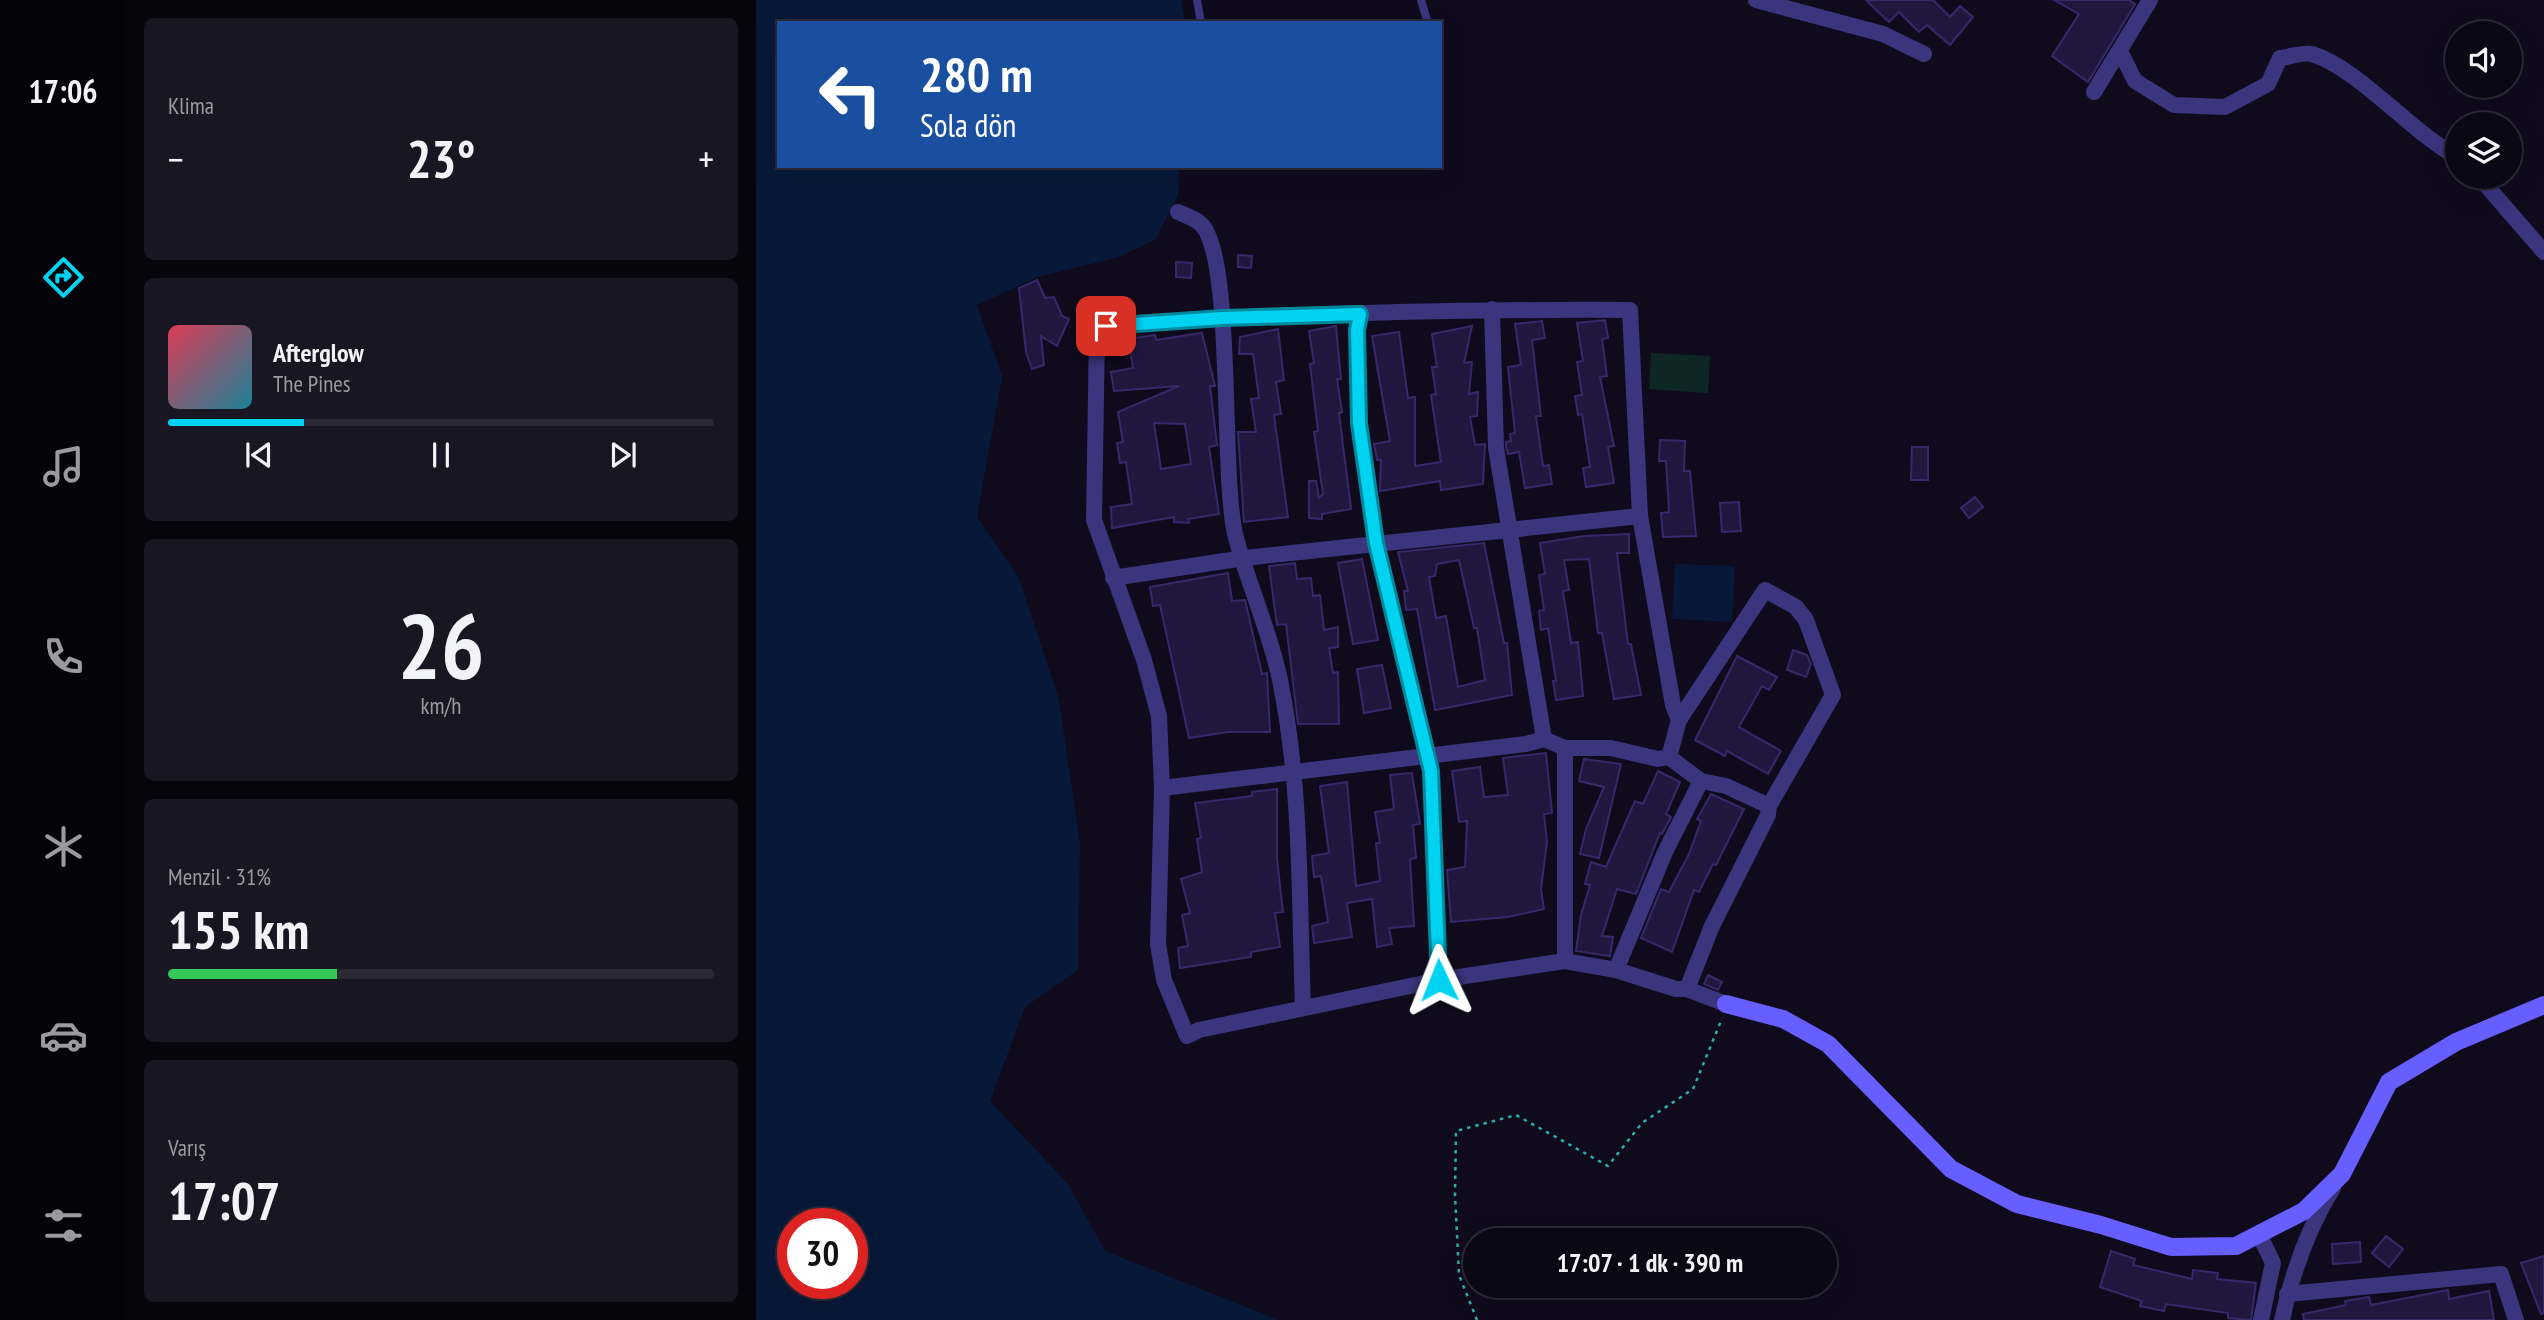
<!DOCTYPE html>
<html lang="tr">
<meta charset="utf-8">
<style>
body{margin:0;font-family:"PT Sans Narrow",sans-serif;background:#191623;color:#f1f3f6;height:100vh;display:flex;flex-direction:column;font-size:26px;white-space:nowrap}
*{box-sizing:border-box;margin:0}
p{font-size:23px;color:#9a9aa1}
.icon{flex:none;width:38px;height:38px;fill:none;stroke:currentColor;stroke-width:2;stroke-linecap:round;stroke-linejoin:round}
.map{position:relative;flex:1;overflow:hidden}
.panel{display:flex;flex-direction:column;gap:18px;padding:18px;background:#06040c;width:630px}
.panel>*{flex:none}
.top-card{position:absolute;left:21px;top:21px;width:665px;height:147px;border-radius:0px;box-shadow:0 7px 28px #0002,0 0 0 2px #2b2935;background:#1a4fa0;color:#fff;overflow:hidden}
.controls{position:absolute;left:1689px;top:21px;display:grid;gap:14px}
.controls a{display:grid;place-items:center;width:77px;height:77px;border-radius:50%;background:#0b0816;box-shadow:0 7px 28px #0002,0 0 0 2px #2b2935;font-size:35px}
.speed{position:absolute;left:21px;top:1208px;display:flex;gap:14px;font-size:35px;font-weight:700;text-align:center}
.speed>*{display:grid;place-content:center;width:91px;height:91px;border-radius:50%;background:#0b0816;box-shadow:0 7px 28px #0002,0 0 0 2px #2b2935;line-height:1}
.speed .limit{border:10px solid #d22;background:#fff;color:#111}
.pin{position:absolute;display:grid;place-items:center;width:60px;height:60px;color:#fff;margin:-30px;border-radius:14px;box-shadow:0 4px 10px #0006}
.me{position:absolute;width:77px;margin:-38px;rotate:358deg;stroke-linejoin:round;filter:drop-shadow(0 0 5px #0008)}
.turn{display:flex;align-items:center;gap:24px;height:147px;padding:0 28px;font-size:32px}
.turn .icon{width:91px;height:91px;stroke-width:2.5}
.turn b{display:block;font-size:49px;line-height:60px}
.big{font-size:52px;font-weight:700;line-height:1.1}
.panel .tile{flex:1;display:flex;flex-direction:column;justify-content:center;gap:10px;min-width:0;padding:0 24px;border-radius:10px;background:#191623}
.panel .dial{align-items:center;gap:0}
.dial b{font-size:91px;line-height:1}
.song{display:flex;align-items:center;gap:21px}
.cover{width:84px;height:84px;border-radius:10px;background:linear-gradient(135deg,hsl(350 70% 55%),hsl(190 70% 35%))}
.played{height:7px;border-radius:4px;background:linear-gradient(90deg,#00d3f2 25%,#2b2935 25%)}
.keys{display:flex;justify-content:space-around;direction:ltr}
.heat{display:flex;justify-content:space-between;align-items:center;font-size:38px;direction:ltr}
.charge{height:10px;border-radius:5px;background:linear-gradient(90deg,#34c759 31%,#2b2935 0)}
.trip{position:absolute;left:707px;top:1228px;width:374px;height:70px;border-radius:35px;background:#0b0816;box-shadow:0 7px 28px #0002,0 0 0 2px #2b2935;font-weight:700;line-height:70px;text-align:center}
main{display:flex;flex:1;min-height:0}
.tab-bar{display:flex;flex-direction:column;width:126px;justify-content:space-around;align-items:center;background:#040309;color:#9a9aa1}
.tab-bar .icon{width:49px;height:49px}
.tab-bar .active{color:#00d3f2}
.tab-bar b{font-size:32px;color:#f1f3f6}
.map>svg:first-child{display:block}
.green{fill:#0e2726}
.water{fill:#081839;fill-rule:evenodd}
.building{fill:#20173e;stroke:#37286a;stroke-width:2;fill-rule:evenodd}
.lines{fill:none;stroke-linecap:round;stroke-linejoin:round}
.path{stroke:#2bafab;stroke-width:2.5;stroke-dasharray:3.5 5;stroke-linecap:butt}
.service{stroke:#3a357d;stroke-width:8}
.minor{stroke:#3a357d;stroke-width:16}
.secondary{stroke:#665eff;stroke-width:18}
.route-casing{stroke:#00899d;stroke-width:18}
.route{stroke:#00d3f2;stroke-width:12}
</style>
<main>
<nav class="tab-bar">
<b>17:06</b>
<svg class="icon active" aria-label="directions" viewBox="0 0 24 24"><path d="M12 3l9 9-9 9-9-9zM9 14v-3h6M13 9l2 2-2 2"/></svg>
<svg class="icon" aria-label="music" viewBox="0 0 24 24"><path d="M9 18V5l10-2v13"/><circle cx="6" cy="18" r="3"/><circle cx="16" cy="16" r="3"/></svg>
<svg class="icon" aria-label="phone" viewBox="0 0 24 24"><path d="M5 4h4l2 5-3 2q2 4 5 5l2-3 5 2v4C11 20 4 13 5 4z"/></svg>
<svg class="icon" aria-label="climate" viewBox="0 0 24 24"><path d="M12 3v18M4 7l16 10M4 17L20 7"/></svg>
<svg class="icon" aria-label="car" viewBox="0 0 24 24"><path d="M5 17H2v-5l4-1 3-4h7l3 4 3 1v5h-3M9 17h6M6 11h13"/><circle cx="7" cy="17" r="2"/><circle cx="17" cy="17" r="2"/></svg>
<svg class="icon" aria-label="filters" viewBox="0 0 24 24"><path d="M4 7h16M4 17h16"/><circle cx="9" cy="7" r="2"/><circle cx="15" cy="17" r="2"/></svg>
</nav>
<section class="panel">
<div class="tile"><p>Klima</p>
<div class="heat"><a>−</a><b class="big">23°</b><a>+</a></div>
</div>
<div class="tile">
<div class="song"><i class="cover"></i><div><b>Afterglow</b><p>The Pines</p></div></div>
<div class="played"></div>
<div class="keys"><svg class="icon" aria-label="previous" viewBox="0 0 24 24"><path d="M18 5L8 12l10 7zM5 5v14"/></svg><svg class="icon" aria-label="pause" viewBox="0 0 24 24"><path d="M8 5v14M16 5v14"/></svg><svg class="icon" aria-label="next" viewBox="0 0 24 24"><path d="M6 5l10 7-10 7zM19 5v14"/></svg></div>
</div>
<div class="tile dial"><b>26</b><p>km/h</p></div>
<div class="tile"><p>Menzil · 31%</p><b class="big">155 km</b><div class="charge"></div></div>
<div class="tile"><p>Varış</p><b class="big">17:07</b></div>
</section>
<div class="map">
<svg width="1788" height="1320" viewBox="0 0 1788 1320">
<rect width="100%" height="100%" fill="#0f0b1d"/>
<path class="green" d="M895,353L954,356L952,393L893,389Z"/>
<g class="water">
<path d="M0,0H425L429,23H23V166H424L422,195L399,240L363,257L282,277L221,305L246,376L221,517L263,578L303,700L324,843L322,970L269,1007L234,1101L312,1184L349,1251L522,1320H0ZM37,1223H96V1283H37Z"/>
<path d="M919,564L979,566L976,622L916,619Z"/>
</g>
<g class="building">
<path d="M1110,0H1177L1194,17L1204,6L1217,17L1194,45L1171,25L1163,32L1143,12L1133,22Z"/>
<path d="M1298,0H1373L1379,4L1332,82L1296,56L1323,14Z"/>
<path d="M482,255L496,256L495,268L482,267Z"/>
<path d="M420,262L436,263L435,278L420,277Z"/>
<path d="M281,280L289,298L298,297L306,316L313,319L301,346L285,336L288,365L276,369L270,352L263,288Z"/>
<path d="M849,320L852,338L846,339L851,376L844,377L858,446L852,447L858,483L830,487L827,468L834,467L826,414L822,415L819,396L826,395L821,362L827,361L821,323Z"/>
<path d="M786,321L789,338L776,340L785,416H780L787,466L793,465L796,484L769,488L763,452L752,454L750,447V442L755,441L754,434L759,433L752,367L765,365L759,324Z"/>
<path d="M580,326L585,379H581L586,412L583,413L595,509L566,514V519L553,518V481H560L563,498L567,494L558,432L562,431L554,364L558,363L553,331Z"/>
<path d="M716,326L708,363L716,362L713,394L722,392L721,416L714,417L719,445L729,444L727,484L685,490L684,481L624,491L625,460H621L618,444L634,441L616,336L643,332L652,398L659,397V466L685,462L675,395L680,394L676,367H681L676,334Z"/>
<path d="M522,329L528,380L520,382L525,414L518,415L532,517L488,522L482,432H500L495,399L503,398L497,354H483L484,337Z"/>
<path d="M446,333L459,386H454L461,445L453,447L463,514L432,519L433,523L418,522V517L356,528L355,507L376,504L370,462L364,463L361,443L367,442L362,412L423,386L358,391L355,372L377,368L372,339L399,335L400,340ZM398,423L429,424L435,464L405,469Z"/>
<path d="M904,440L929,441L928,471H934L940,536L907,537L905,513L913,512L910,461H903Z"/>
<path d="M1156,447H1172V480H1155Z"/>
<path d="M1219,497L1227,507L1213,518L1205,508Z"/>
<path d="M983,502L985,531L966,532L964,503Z"/>
<path d="M873,534V553H861L872,644H875L885,695L858,699L846,633H842L833,559L808,560L813,590L807,591L815,643L822,642L827,696L800,700L797,681H800L792,628L785,630L783,611L788,610L783,575L789,574L784,543L828,536Z"/>
<path d="M728,543L748,643H751L756,695L679,710L661,609L650,610L648,591H652L642,552ZM703,560L718,628H721L729,680L702,687L690,616L680,618L673,577L679,576L681,564Z"/>
<path d="M606,559L622,640L597,644L582,563Z"/>
<path d="M539,563L541,579L555,578L557,596L564,595L568,630L582,627V647L573,648L577,673L582,672L583,724H542L530,624L521,625L513,566Z"/>
<path d="M472,573L476,601L489,600L506,674L511,673L514,732H472L433,738L404,605L397,606L394,587Z"/>
<path d="M1037,650L1051,655L1055,664L1050,677L1031,670Z"/>
<path d="M981,656L1021,677L1013,690L1006,686L983,727L1025,751L1012,774L971,751L969,756L939,740Z"/>
<path d="M626,665L635,708L608,713L601,669Z"/>
<path d="M790,753L796,813L788,814L791,842L785,889L788,909L752,917L695,922L691,870L709,867L711,821L703,822L696,771L724,767L728,797L752,795L747,758Z"/>
<path d="M828,759L865,764L843,858L824,854L830,829L848,787L823,781Z"/>
<path d="M902,771L924,782L910,814L915,817L906,834L904,833L880,894L861,889L846,936L857,937L854,956L820,951L825,915L834,885L829,884L835,862L850,867L879,801L887,804Z"/>
<path d="M656,773L664,824L657,825L660,858L654,859L658,926L633,928L636,944L621,947L616,899L591,903L596,937L558,943L556,926L572,922L565,876L558,877L556,856L573,853L564,786L591,782L600,886L624,881L620,843H624L619,812L638,809L634,775Z"/>
<path d="M521,789V859L527,912L519,913L524,947L495,952V957L424,968L422,948L432,946L426,915L434,913L425,879L446,872L441,839L445,838L439,803L496,796V792Z"/>
<path d="M955,794L988,809L960,865L957,864L943,892L938,890L916,952L885,938L905,889L913,892L933,854L945,821L941,819Z"/>
<path d="M952,975L966,982L962,990L948,984Z"/>
<path d="M1630,1236L1647,1249L1633,1267L1616,1253Z"/>
<path d="M1604,1242L1605,1262L1577,1264L1576,1244Z"/>
<path d="M1355,1251L1379,1259L1377,1265L1436,1279L1437,1270L1462,1273L1461,1279L1500,1283L1495,1320L1472,1318V1313L1410,1304L1408,1311L1384,1306L1386,1301L1344,1287Z"/>
<path d="M1788,1256V1313L1785,1314L1765,1263Z"/>
<path d="M1692,1290L1693,1299L1733,1291L1738,1320H1548L1547,1314L1590,1305L1589,1301L1613,1297L1615,1305Z"/>
</g>
<g class="lines">
<path class="path" d="M721,1320L703,1275L699,1195L700,1131L760,1115L852,1166L886,1123L937,1089L965,1021"/>
<g class="service">
<path d="M441,0L445,23"/>
<path d="M665,0L672,23"/>
</g>
<g class="minor">
<path d="M1000,0L1127,34L1168,54"/>
<path d="M1364,51L1379,81L1418,105L1469,107L1512,84L1524,58C1533,57 1547,52 1556,54C1602,68 1655,132 1701,157"/>
<path d="M1338,92L1394,0"/>
<path d="M1723,177L1788,252"/>
<path d="M422,212C429,215 440,219 445,224C479,257 464,479 480,538C493,586 514,632 524,680C546,788 543,899 547,1008"/>
<path d="M736,309L740,448L788,739"/>
<path d="M604,314L601,330L603,423L620,543L675,771L683,980"/>
<path d="M357,578L488,558L884,516"/>
<path d="M923,720L917,705L884,516L874,310C699,309 524,314 350,325L341,332L338,520L388,660L403,716L406,788L402,944L408,980L431,1036L443,1030L683,980L809,961L860,970L920,989H931L970,1004"/>
<path d="M809,748V961"/>
<path d="M913,757L923,720L1009,590L1040,607L1050,620L1077,695L1013,806L1012,815L956,926L931,989"/>
<path d="M406,788L770,744L788,739L809,748H855L902,759L913,757L945,781L970,786L1013,806"/>
<path d="M860,970L909,852L945,781"/>
<path d="M1503,1234L1517,1263L1505,1320"/>
<path d="M1531,1294L1745,1274L1760,1320"/>
<path d="M1526,1320C1536,1274 1552,1228 1577,1188"/>
</g>
<path class="secondary" d="M970,1004L1027,1019L1072,1044L1195,1169L1261,1204L1345,1225L1415,1247L1480,1246L1548,1211L1586,1174L1633,1082L1700,1042L1788,1005"/>
</g>
<g class="lines">
<defs>
<path id="route" d="M350,326L467,318L604,314L601,330L603,423L620,543L675,771L683,980"/>
</defs>
<use href="#route" class="route-casing"/>
<use href="#route" class="route"/>
</g>
</svg>
<div class="controls">
<a><svg class="icon" aria-label="sound" viewBox="0 0 24 24"><path d="M4 9h4l5-4v14l-5-4H4zM17 9q2 3 0 6"/></svg></a>
<a><svg class="icon" aria-label="layers" viewBox="0 0 24 24"><path d="M12 4l9 5-9 5-9-5zM3 14l9 5 9-5"/></svg></a>
</div>
<div class="speed"><div class="limit">30</div></div>
<div class="pin" style="left:350px;top:326px;background:#d93025"><svg class="icon" aria-label="arrive" viewBox="0 0 24 24"><path d="M6 21V4h12l-3 4 3 4H6"/></svg></div>
<svg class="me" style="left:683px;top:980px" viewBox="-20 -20 40 40"><path d="M0-17L14 15 0 8-14 15z" fill="#00d3f2" stroke="#fff" stroke-width="4"/></svg>
<div class="trip">17:07 · 1 dk · 390 m</div>
<div class="top-card">
<div class="turn"><svg class="icon" aria-label="left" viewBox="0 0 24 24"><path d="M17 20v-9H6M10 6l-5 5 5 5"/></svg><div><b>280 m</b>Sola dön</div></div>
</div>
</div>
</main>
